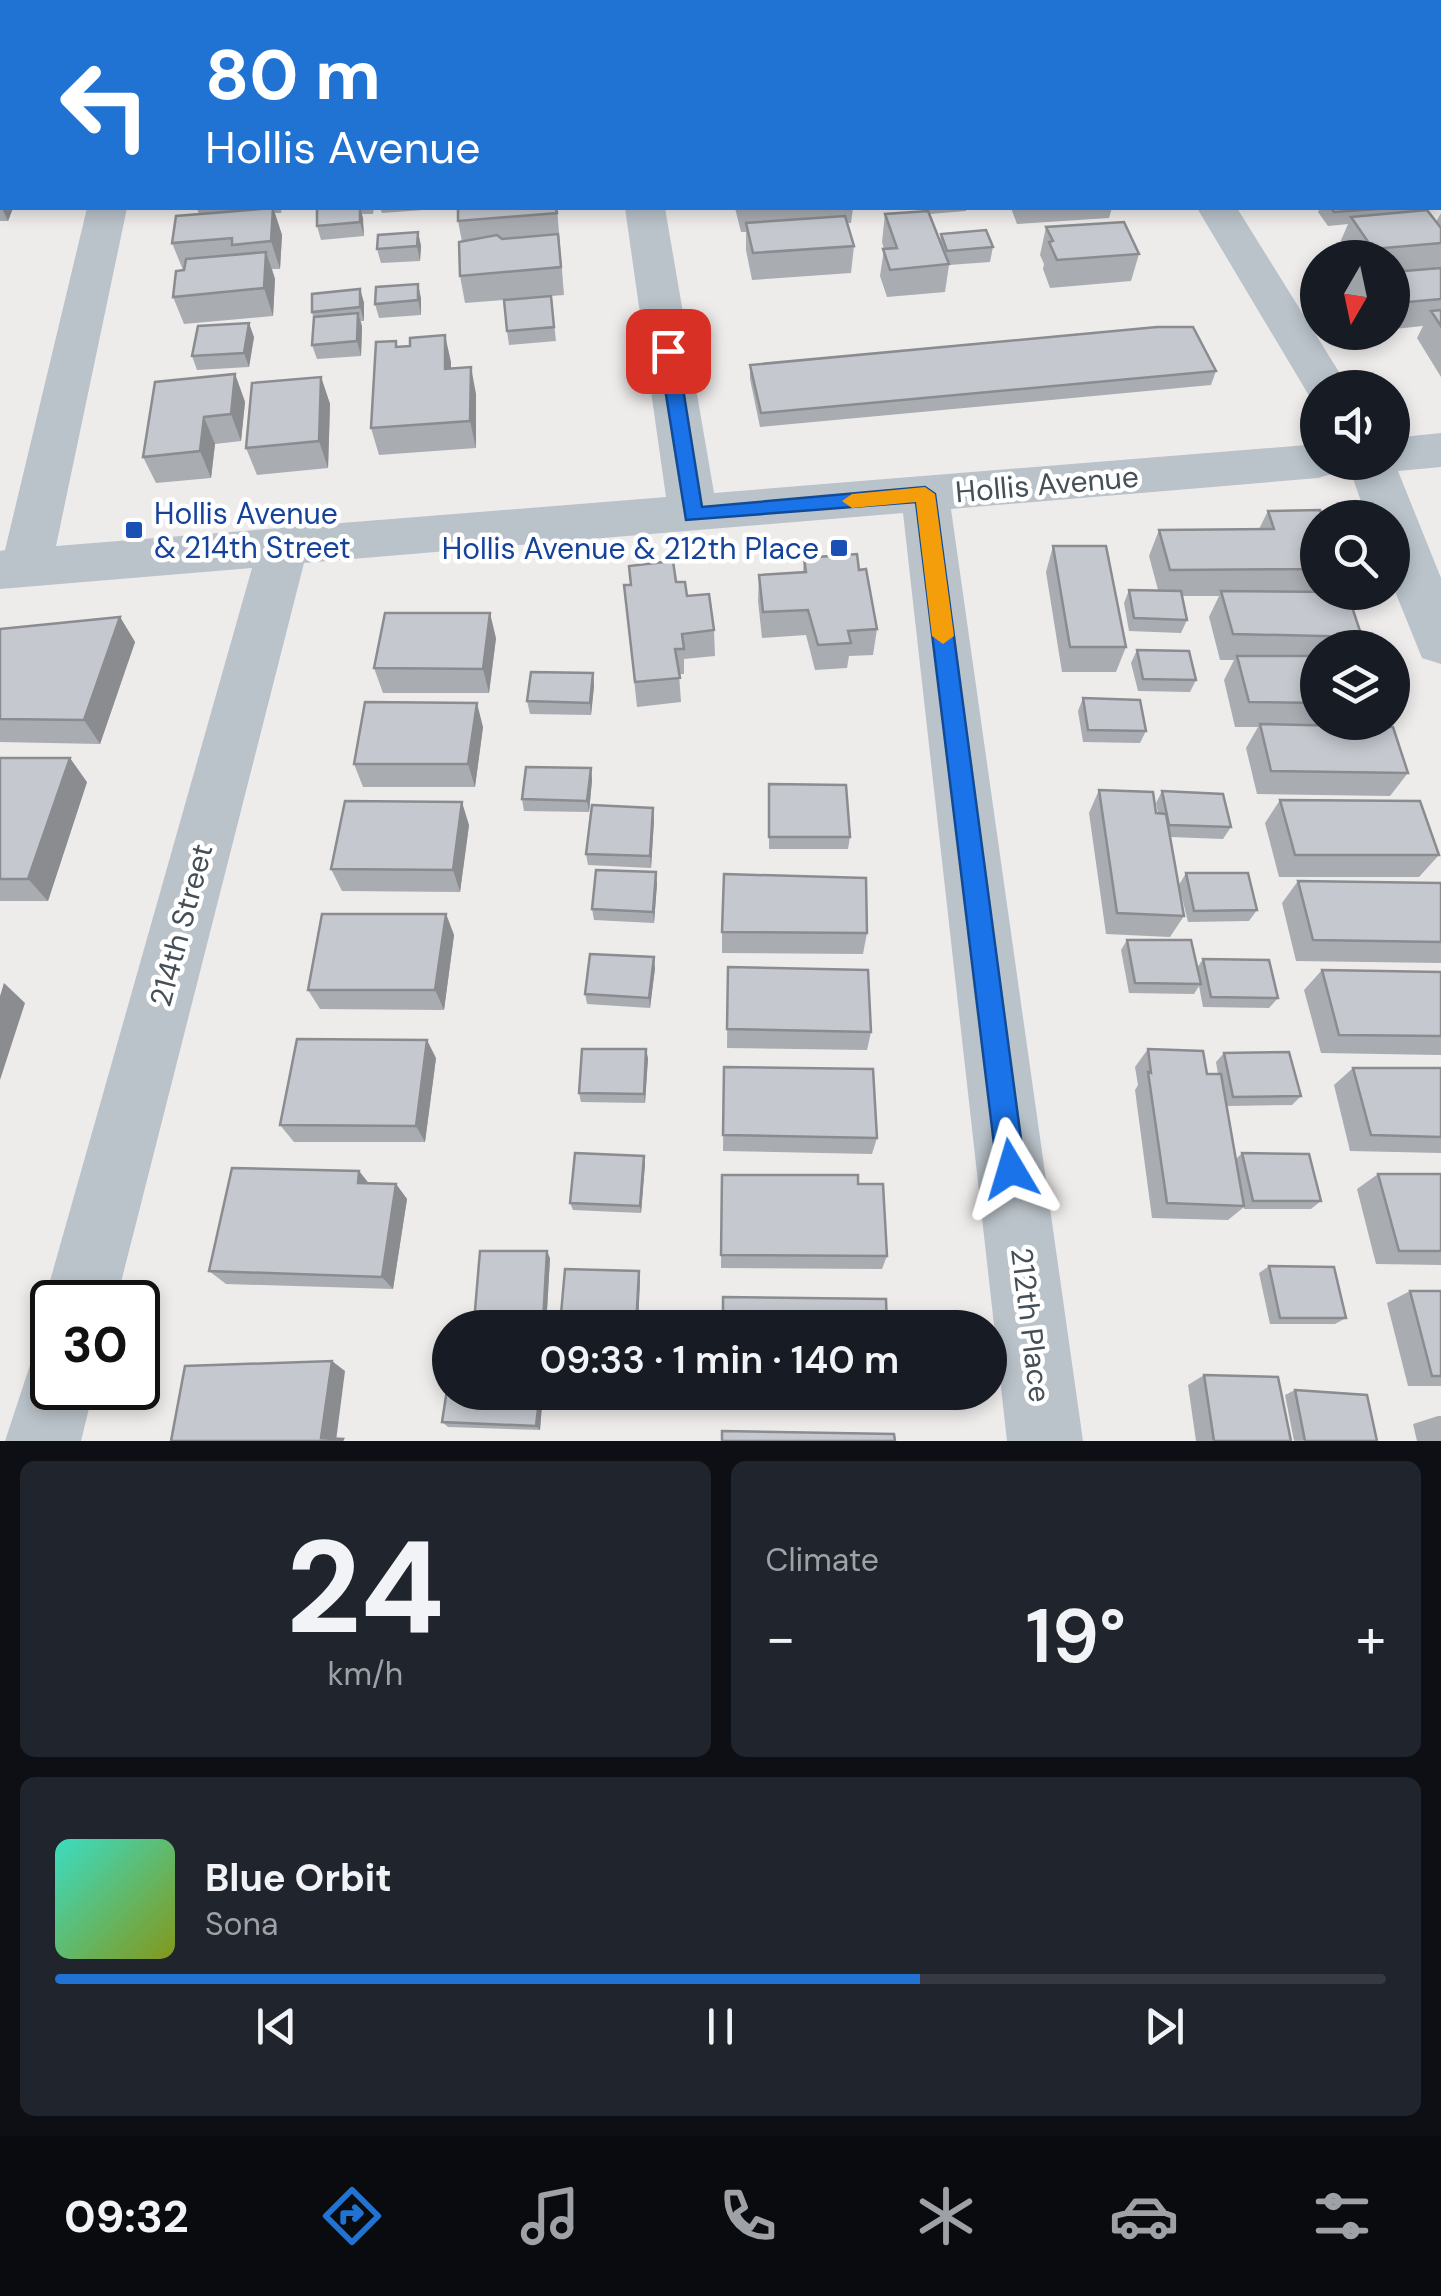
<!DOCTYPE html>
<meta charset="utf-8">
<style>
body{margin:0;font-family:"DM Sans",sans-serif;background:#20242c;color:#f1f3f6;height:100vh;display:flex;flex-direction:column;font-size:38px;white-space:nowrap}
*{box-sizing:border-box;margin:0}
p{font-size:32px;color:#9ea1a6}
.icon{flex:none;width:55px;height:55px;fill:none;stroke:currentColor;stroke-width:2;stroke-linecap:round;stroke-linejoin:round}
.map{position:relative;height:1441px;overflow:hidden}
.sheet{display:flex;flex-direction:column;gap:20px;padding:20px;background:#0d0f14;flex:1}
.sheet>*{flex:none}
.guide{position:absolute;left:0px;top:0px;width:1442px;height:210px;box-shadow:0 5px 15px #0003;background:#2073d3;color:#fff;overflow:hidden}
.needle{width:65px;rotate:189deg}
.fabs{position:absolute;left:1300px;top:240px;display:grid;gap:20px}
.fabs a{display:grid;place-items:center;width:110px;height:110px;border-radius:50%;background:#171b24;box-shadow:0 5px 15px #0003;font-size:50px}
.speed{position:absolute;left:30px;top:1280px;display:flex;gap:20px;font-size:50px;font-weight:700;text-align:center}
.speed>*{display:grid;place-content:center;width:130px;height:130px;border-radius:50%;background:#171b24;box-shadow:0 5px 15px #0003;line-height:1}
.speed .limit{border:5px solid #111;border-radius:15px;background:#fff;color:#111}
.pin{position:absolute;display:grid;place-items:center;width:85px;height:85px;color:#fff;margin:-42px;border-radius:20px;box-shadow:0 5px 15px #0006}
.me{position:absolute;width:110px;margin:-55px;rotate:353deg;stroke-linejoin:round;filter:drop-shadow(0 0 8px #0008)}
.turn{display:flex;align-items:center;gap:35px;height:210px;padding:0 40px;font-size:45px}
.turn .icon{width:130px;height:130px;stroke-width:2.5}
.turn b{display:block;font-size:70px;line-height:85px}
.big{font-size:75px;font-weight:600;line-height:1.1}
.sheet .widget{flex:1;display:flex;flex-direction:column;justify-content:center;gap:15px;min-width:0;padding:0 35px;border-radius:15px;background:#20242c}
.sheet .dial{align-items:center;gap:0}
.dial b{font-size:130px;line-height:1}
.song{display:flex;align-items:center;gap:30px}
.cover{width:120px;height:120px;border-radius:15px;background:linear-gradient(135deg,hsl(170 70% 55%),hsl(70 70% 35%))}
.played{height:10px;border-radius:5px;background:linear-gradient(90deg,#2073d3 65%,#363941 65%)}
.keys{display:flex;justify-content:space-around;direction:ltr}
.heat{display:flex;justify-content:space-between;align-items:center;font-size:55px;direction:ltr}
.sheet .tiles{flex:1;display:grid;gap:20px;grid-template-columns:1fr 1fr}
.widget:last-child{grid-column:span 2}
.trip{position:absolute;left:432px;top:1310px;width:575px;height:100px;border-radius:50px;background:#171b24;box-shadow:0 5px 15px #0003;font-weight:600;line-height:100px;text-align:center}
.tab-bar{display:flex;height:160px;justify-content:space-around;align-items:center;background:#090b0e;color:#9ea1a6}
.tab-bar .icon{width:70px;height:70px}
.tab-bar .active{color:#2073d3}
.tab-bar b{font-size:45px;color:#f1f3f6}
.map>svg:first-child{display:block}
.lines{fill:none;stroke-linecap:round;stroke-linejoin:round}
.minor{fill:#bac3ca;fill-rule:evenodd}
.wall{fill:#a9acb1}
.shaded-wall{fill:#8a8c90}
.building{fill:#c5c8ce;stroke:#8a8c90;stroke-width:2.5}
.route{fill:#1a73e8;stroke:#114b97;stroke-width:2.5}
.slow{fill:#f59e0b}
.transit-dot{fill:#1a4fb4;stroke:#fff;stroke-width:4}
.labels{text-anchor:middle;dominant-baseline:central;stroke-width:9;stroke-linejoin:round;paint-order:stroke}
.street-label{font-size:30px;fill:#454f57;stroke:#fff}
.transit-label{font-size:30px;fill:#164399;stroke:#fff;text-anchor:start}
</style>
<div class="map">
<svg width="1441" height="1441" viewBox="0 0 1441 1441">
<rect width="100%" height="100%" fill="#eeebeb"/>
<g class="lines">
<g class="minor">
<rect x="596" y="0" width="34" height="2"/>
<path d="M1073,0H1108L1109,2H1075Z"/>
<path d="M87,208H127L56,546L666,497L625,208H665L714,493L1318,444V462H1341L1335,473L1318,478L951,509L1083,1441H1007L903,513L304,563L116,1302H52V1322L44,1302L252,568L0,589V551L5,550Z"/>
<path d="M1197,208H1237L1349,388H1318V401L1311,399Z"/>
<path d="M1441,433V467L1398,471L1441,578V664L1422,658L1392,584V518H1367L1347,462H1392V438Z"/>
<path d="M52,1353V1388H94L81,1441H5L31,1362Z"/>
</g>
</g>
<g class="wall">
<path d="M0,0H81V2H2V56L0,57Z"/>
<path d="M689,0H767L772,2H690Z"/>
<path d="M848,0H883V2H849Z"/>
<path d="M1279,0H1398L1400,2H1281Z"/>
<path d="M1404,0H1441V25L1440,2H1406Z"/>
<path d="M0,86H2V208H13L8,221H0Z"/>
<path d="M190,208H282L281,213H275L282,235L280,269H272L275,279L273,316L184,324L173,297L183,270L172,243L199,214L197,209L191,210Z"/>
<path d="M324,208H374L373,214H362L364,236L321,240L317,226Z"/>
<path d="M380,208H423V210L382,213Z"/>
<path d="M557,208L564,295L551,296L556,341L509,345L507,331L542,297L465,303L460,276L462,242L458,221Z"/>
<path d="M735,208H853L851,223H848L854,246L851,273L752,280L746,250V232H741Z"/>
<path d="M924,208H966V211L930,214L940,241L941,234L993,247L990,262L949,265L945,292L887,297L880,276L884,249L882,242L885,214L925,211Z"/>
<path d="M1011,208H1112L1109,218L1017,224Z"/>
<path d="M1320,208H1418L1416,211L1436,222L1441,213V377L1417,338L1423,326L1394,329L1392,327V258H1348L1339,245L1348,224L1328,226L1318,212Z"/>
<path d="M1046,227L1139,254L1131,281L1050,288L1043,269L1044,264L1040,255Z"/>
<path d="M418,232L421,246L420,261L381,263L377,249Z"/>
<path d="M360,289L364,303V321H361L362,327L361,356L317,359L312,345L314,320L312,312Z"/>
<path d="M421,298V315L379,318L375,304Z"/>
<path d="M445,335L451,369L476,394V448L379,455L371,428L397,347L410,346Z"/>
<path d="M254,337L249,367L197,370L192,356Z"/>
<path d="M750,365L1216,371L1211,385L760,427L750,379Z"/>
<path d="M235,374L245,402L241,441L215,444L211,478L156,483L143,457Z"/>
<path d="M321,377L330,404L328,468L257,475L246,448Z"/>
<path d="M1268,511L1318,518V592L1362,637L1355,648H1318V722H1375L1372,727L1408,773L1390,796L1257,794L1246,748L1258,727H1235L1224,680L1234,660H1220L1209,617L1219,596H1182L1187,620L1181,633L1129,631L1124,603L1129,590H1158L1149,556L1159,530L1259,529Z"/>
<path d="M1053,546L1126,647L1116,672H1062L1046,572Z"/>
<path d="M804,558L859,570L877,629L873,655L849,656L847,668L815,670L806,635L762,638L758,601L759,575L803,572Z"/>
<path d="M676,582L714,630L715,656L684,659V674H679L681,702L637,707L624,585Z"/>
<path d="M120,617L135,642L100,744L0,742V629Z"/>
<path d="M496,638L489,693H383L374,668Z"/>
<path d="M1137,650L1196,680L1190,692L1138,691L1131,663Z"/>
<path d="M593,673L594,686L591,715L530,714L527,701Z"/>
<path d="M1083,698L1146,731L1140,743L1083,742L1078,711Z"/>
<path d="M483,727L475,787H363L354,764Z"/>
<path d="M0,758L87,782L48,901H0Z"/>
<path d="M591,768L592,780L589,812L524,811L522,799Z"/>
<path d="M769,784L850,837L848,849H769Z"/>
<path d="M1099,790L1158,813L1156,803L1162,791L1231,827L1223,839L1170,837L1184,916L1170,937L1106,934L1089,813Z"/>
<path d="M1280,800L1439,855L1419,877H1279L1265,823Z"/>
<path d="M654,820L651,868L588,865L586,854Z"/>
<path d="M469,825L460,892L342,891L331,869Z"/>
<path d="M1186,873L1257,910L1249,921L1188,922L1179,885Z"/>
<path d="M1298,881L1441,883V963L1296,961L1282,903Z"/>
<path d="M657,884L654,923L594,920L592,909Z"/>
<path d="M446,914L454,935L444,1010L320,1009L308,990Z"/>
<path d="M722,932L867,933L863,954L722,953Z"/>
<path d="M1127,940L1197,968L1203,959L1278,998L1269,1008L1203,1007L1199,986L1194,994L1129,993L1121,950Z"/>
<path d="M728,967L871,1032L867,1050L727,1048Z"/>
<path d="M655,968L650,1008L587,1004L585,994Z"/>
<path d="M1322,970L1441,972V1055L1321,1053L1304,990Z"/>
<path d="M1148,1049L1207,1074H1218L1216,1062L1224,1053L1301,1096L1292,1105L1227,1106L1236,1159L1242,1153L1321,1201L1311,1209H1244V1207L1228,1220L1152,1218L1135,1090L1138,1085L1135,1067Z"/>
<path d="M436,1058L425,1142H294L280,1125Z"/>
<path d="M648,1058L645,1103L581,1102L579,1093Z"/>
<path d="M724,1067L877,1138L872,1154L723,1151Z"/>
<path d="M1353,1068H1441V1153L1350,1151L1334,1085Z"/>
<path d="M645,1164L641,1213L573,1210L570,1203Z"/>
<path d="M359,1171L369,1184H396L407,1199L393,1289L226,1284L209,1271Z"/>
<path d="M1378,1174H1441V1265L1376,1264L1357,1189Z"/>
<path d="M722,1175L858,1184L887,1256L882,1269L721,1268Z"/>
<path d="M550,1258L546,1328H478L474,1322Z"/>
<path d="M1269,1266L1346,1318L1335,1324H1270L1259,1273Z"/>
<path d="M639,1271L640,1277L638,1328H561L560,1325Z"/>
<path d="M1410,1291H1441V1386H1408L1387,1303Z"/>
<path d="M1204,1375L1291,1441H1196L1188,1385Z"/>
<path d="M1295,1390L1377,1441H1294L1285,1395Z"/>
<path d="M543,1392L540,1430L448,1427L442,1422Z"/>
<path d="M1438,1416H1441V1441H1417L1413,1424Z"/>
</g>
<g class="shaded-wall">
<path d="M2,171V208H13L8,221L0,204V178Z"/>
<path d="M273,208L282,235L280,269L271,241Z"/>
<path d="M360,208L363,218L364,236L360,222Z"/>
<path d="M418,232L421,246L420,261L417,246Z"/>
<path d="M266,252L275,279L273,316L264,288Z"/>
<path d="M418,284L421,298V315L418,300Z"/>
<path d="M360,289L364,303V321L360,307Z"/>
<path d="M358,313L362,327L361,356L357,341Z"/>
<path d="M249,323L254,337L249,367L244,353Z"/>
<path d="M445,335L451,362V396L445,369Z"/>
<path d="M471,367L476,394V448L470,421Z"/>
<path d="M235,374L245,402L241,441L231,414Z"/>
<path d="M321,377L330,404L328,468L319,441Z"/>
<path d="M204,417L215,444L211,478L200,451Z"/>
<path d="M490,613L496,638L489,693L483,669Z"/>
<path d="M120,617L135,642L100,744L84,720Z"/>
<path d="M593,673L594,686L591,715L590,703Z"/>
<path d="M477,703L483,727L475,787L468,764Z"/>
<path d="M70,758L87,782L48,901L28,879Z"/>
<path d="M591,768L592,780L589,812L587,801Z"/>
<path d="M462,802L469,825L460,892L453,870Z"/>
<path d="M653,808L654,820L651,868L650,856Z"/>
<path d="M656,872L657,884L654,923L653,912Z"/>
<path d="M446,914L454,935L444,1010L435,990Z"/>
<path d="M654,957L655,968L650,1008L649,998Z"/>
<path d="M4,983L25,1003L0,1080V996Z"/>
<path d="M427,1040L436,1058L425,1142L416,1126Z"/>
<path d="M646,1049L648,1058L645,1103L644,1094Z"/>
<path d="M644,1156L645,1164L641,1213L640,1206Z"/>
<path d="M359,1171L371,1186L358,1183Z"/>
<path d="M396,1184L407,1199L393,1289L382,1277Z"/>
<path d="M547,1251L550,1258L546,1328L543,1322Z"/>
<path d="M639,1271L640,1277L638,1328H636Z"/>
<path d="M332,1361L345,1371L336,1441L321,1438Z"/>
<path d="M540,1392H543L540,1430L536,1426Z"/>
</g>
<g class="building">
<path d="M213,0L281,1L294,0V2H213Z"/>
<rect x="469" y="0" width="69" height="2"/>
<path d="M771,0L772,2H733L769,0Z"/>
<path d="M807,0H848L849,2H808Z"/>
<path d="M944,0H1021L1022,2H935L934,1Z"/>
<path d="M1197,0H1273L1275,2H1199Z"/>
<path d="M1294,0H1334L1298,2Z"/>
<path d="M1362,0H1398L1400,2H1364Z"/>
<path d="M1422,0H1441V12L1440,2H1424Z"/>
<rect x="0" y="4" width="2" height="24"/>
<rect x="0" y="86" width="2" height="28"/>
<path d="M2,127V153L0,158V128Z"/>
<path d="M273,208L271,241L232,245V238L172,243L176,216Z"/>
<path d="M317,208H360V222L317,226Z"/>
<path d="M458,208H556L557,213L458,221Z"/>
<path d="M1331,208H1391L1334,212Z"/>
<path d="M1427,210L1441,228V243L1373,249L1351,217Z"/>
<path d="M928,211L949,264L890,270L883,249L897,248L885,214Z"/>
<path d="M845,216L854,246L753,253L746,223Z"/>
<path d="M1124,222L1139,254L1057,260L1049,242L1053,241L1046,227Z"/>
<path d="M986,230L993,247L947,251L941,234Z"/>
<path d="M418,232L417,246L377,249L378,235Z"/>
<path d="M558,234L561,267L460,276L459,242L497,235L502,239Z"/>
<path d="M266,252L264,288L173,297L176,271L184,270L186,259Z"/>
<path d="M1441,268V299L1408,302L1392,279V272Z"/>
<path d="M418,284V300L375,304L376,287Z"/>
<path d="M360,289V307L312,312V294Z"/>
<path d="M551,296L554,327L507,331L504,300Z"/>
<path d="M1441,310V326L1431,311Z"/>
<path d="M358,313L357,341L312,345L314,317Z"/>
<path d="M249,323L244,353L192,356L198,326Z"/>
<path d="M1157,327H1193L1216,371L761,413L750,365Z"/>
<path d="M445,335V369L471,367L470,421L371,428L376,342L396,341V347L410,346V338Z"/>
<path d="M235,374L231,414L204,417L200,451L143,457L155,382Z"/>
<path d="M321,377L319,441L246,448L252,383Z"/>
<path d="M1320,510L1323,518H1318V569L1170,570L1159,530L1274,529L1268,511Z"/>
<path d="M1053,546H1106L1126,647H1070Z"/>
<path d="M857,554L859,570L866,569L877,629L848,631L851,643L818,645L808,610L763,612L759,575L806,572L804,558Z"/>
<path d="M673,561L676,582H685L687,596L709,594L714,630L682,634L684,649H675L680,678L635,682L624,585H631L629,566Z"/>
<path d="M1129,590L1181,591L1187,620L1134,618Z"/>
<path d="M1221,591L1347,592L1362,637L1233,634Z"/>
<path d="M385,613H490L483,669L374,668Z"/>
<path d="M120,617L84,720L0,719V629Z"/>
<path d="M1137,650L1189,651L1196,680L1143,679Z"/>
<path d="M1237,656H1318V703L1249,702Z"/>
<path d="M531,672L593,673L590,703L527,701Z"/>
<path d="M1083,698L1140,700L1146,731L1088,730Z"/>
<path d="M365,702L477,703L468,764H354Z"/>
<path d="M1260,724L1393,727L1408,773L1271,771Z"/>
<path d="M0,758H70L28,879H0Z"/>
<path d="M526,767L591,768L587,801L522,799Z"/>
<path d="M769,784L846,785L850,837H769Z"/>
<path d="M1099,790L1153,792L1156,813L1166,814L1184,916L1117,913Z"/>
<path d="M1162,791L1223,794L1231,827L1169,825Z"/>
<path d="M1280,800L1420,801L1439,855H1295Z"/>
<path d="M345,801L462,802L453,870L331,869Z"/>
<path d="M592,805L653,808L650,856L586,854Z"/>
<path d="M596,870L656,872L653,912L592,909Z"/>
<path d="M1186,873H1248L1257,910L1194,911Z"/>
<path d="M724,874L866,878L867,933L722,932Z"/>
<path d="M1298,881L1441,883V942L1313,940Z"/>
<path d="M322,914H446L435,990H308Z"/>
<path d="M1127,940H1191L1201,984L1135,983Z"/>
<path d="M590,954L654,957L649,998L585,994Z"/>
<path d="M1203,959L1269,960L1278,998L1211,997Z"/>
<path d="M728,967L868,970L871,1032L727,1029Z"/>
<path d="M1322,970L1441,972V1036L1339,1035Z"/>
<path d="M297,1039L427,1040L416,1126L280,1125Z"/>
<path d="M582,1049H646L644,1094L579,1093Z"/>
<path d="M1148,1049L1203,1051L1207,1074H1221L1244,1206L1167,1203L1148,1072L1151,1073Z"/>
<path d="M1289,1052L1301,1096L1233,1097L1224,1053Z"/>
<path d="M724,1067L873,1069L877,1138L723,1135Z"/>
<path d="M1353,1068H1441V1137L1371,1135Z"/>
<path d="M575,1153L644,1156L640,1206L570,1203Z"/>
<path d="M1242,1153L1309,1154L1321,1201H1253Z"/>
<path d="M232,1168L359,1171L358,1183L396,1184L382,1277L209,1271Z"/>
<path d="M1378,1174H1441V1251H1399Z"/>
<path d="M722,1175H858V1184H883L887,1256L721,1255Z"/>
<path d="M480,1251H547L543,1322H474Z"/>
<path d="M1269,1266L1334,1267L1346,1318H1280Z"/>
<path d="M565,1269L639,1271L636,1327L560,1325Z"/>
<path d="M1410,1291H1441V1376H1432Z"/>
<path d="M723,1297L886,1299L887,1328H723Z"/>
<path d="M332,1361L321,1438L343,1439L342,1441H171L185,1366Z"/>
<path d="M450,1370V1392H540L536,1426L442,1422Z"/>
<path d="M1204,1375L1278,1377L1291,1441H1214Z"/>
<path d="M1295,1390L1367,1395L1377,1441H1305Z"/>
<path d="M722,1431L894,1434L895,1441H722Z"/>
</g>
<path class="route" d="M668,345L677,351L702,507L925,487L935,494L1025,1169L1021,1179L1011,1183L1001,1179L997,1169L916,502L686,520L659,351Z"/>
<path class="slow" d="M925,487L935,494L954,636L943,644L932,636L916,502L852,508L842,501L852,494Z"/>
<g class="transit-dot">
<rect x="124" y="520" width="20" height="20" rx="5"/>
<rect x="829" y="538" width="20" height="20" rx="5"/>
</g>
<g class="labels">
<g class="street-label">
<text transform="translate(1047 484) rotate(-5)">Hollis Avenue</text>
<text transform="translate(181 925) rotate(-75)">214th Street</text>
<text transform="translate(1031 1325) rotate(83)">212th Place</text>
</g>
<g class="transit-label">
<text x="154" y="513">Hollis Avenue<tspan x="154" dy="34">&amp; 214th Street</tspan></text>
<text x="819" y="548" text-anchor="end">Hollis Avenue &amp; 212th Place</text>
</g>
</g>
</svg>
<div class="fabs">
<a><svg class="needle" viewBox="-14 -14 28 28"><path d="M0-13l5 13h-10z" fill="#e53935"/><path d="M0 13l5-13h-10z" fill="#9ea1a6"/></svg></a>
<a><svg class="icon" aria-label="sound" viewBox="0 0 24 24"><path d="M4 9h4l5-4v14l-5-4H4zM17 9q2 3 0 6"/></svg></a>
<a><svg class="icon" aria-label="search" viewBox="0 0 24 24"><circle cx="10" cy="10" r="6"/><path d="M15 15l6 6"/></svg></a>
<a><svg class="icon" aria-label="layers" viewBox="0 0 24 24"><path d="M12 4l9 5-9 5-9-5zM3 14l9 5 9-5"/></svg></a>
</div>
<div class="speed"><div class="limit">30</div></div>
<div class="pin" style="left:668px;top:351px;background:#d93025"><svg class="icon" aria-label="arrive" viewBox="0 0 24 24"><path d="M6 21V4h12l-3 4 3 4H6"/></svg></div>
<svg class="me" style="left:1011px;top:1169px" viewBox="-20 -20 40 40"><path d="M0-17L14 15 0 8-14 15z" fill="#1a73e8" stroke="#fff" stroke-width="4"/></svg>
<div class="trip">09:33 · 1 min · 140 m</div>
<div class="guide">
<div class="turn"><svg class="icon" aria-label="left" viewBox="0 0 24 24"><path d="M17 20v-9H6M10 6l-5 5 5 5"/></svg><div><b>80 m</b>Hollis Avenue</div></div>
</div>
</div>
<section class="sheet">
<div class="tiles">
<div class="widget dial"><b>24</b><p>km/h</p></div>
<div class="widget"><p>Climate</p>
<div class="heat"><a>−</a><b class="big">19°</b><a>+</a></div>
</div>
<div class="widget">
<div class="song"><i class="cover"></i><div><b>Blue Orbit</b><p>Sona</p></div></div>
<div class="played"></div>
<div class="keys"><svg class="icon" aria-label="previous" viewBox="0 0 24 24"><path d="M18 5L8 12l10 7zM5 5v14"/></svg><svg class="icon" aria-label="pause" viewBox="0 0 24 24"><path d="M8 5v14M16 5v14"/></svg><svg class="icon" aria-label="next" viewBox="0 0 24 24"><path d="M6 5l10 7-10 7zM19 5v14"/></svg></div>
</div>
</div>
</section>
<nav class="tab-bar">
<b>09:32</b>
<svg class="icon active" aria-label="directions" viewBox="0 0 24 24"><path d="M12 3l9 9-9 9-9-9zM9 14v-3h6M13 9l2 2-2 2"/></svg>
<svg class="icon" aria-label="music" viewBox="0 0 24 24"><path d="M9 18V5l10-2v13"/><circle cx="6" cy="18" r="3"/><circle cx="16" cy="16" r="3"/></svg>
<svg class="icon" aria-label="phone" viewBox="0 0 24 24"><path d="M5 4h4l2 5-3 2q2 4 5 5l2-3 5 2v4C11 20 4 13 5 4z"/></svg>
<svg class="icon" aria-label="climate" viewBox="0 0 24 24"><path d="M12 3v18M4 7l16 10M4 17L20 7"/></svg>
<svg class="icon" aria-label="car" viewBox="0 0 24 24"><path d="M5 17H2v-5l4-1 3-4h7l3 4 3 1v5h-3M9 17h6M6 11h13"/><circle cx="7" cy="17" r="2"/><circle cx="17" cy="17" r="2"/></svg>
<svg class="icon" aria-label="filters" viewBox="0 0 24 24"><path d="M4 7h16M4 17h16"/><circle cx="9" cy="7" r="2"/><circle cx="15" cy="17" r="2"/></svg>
</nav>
